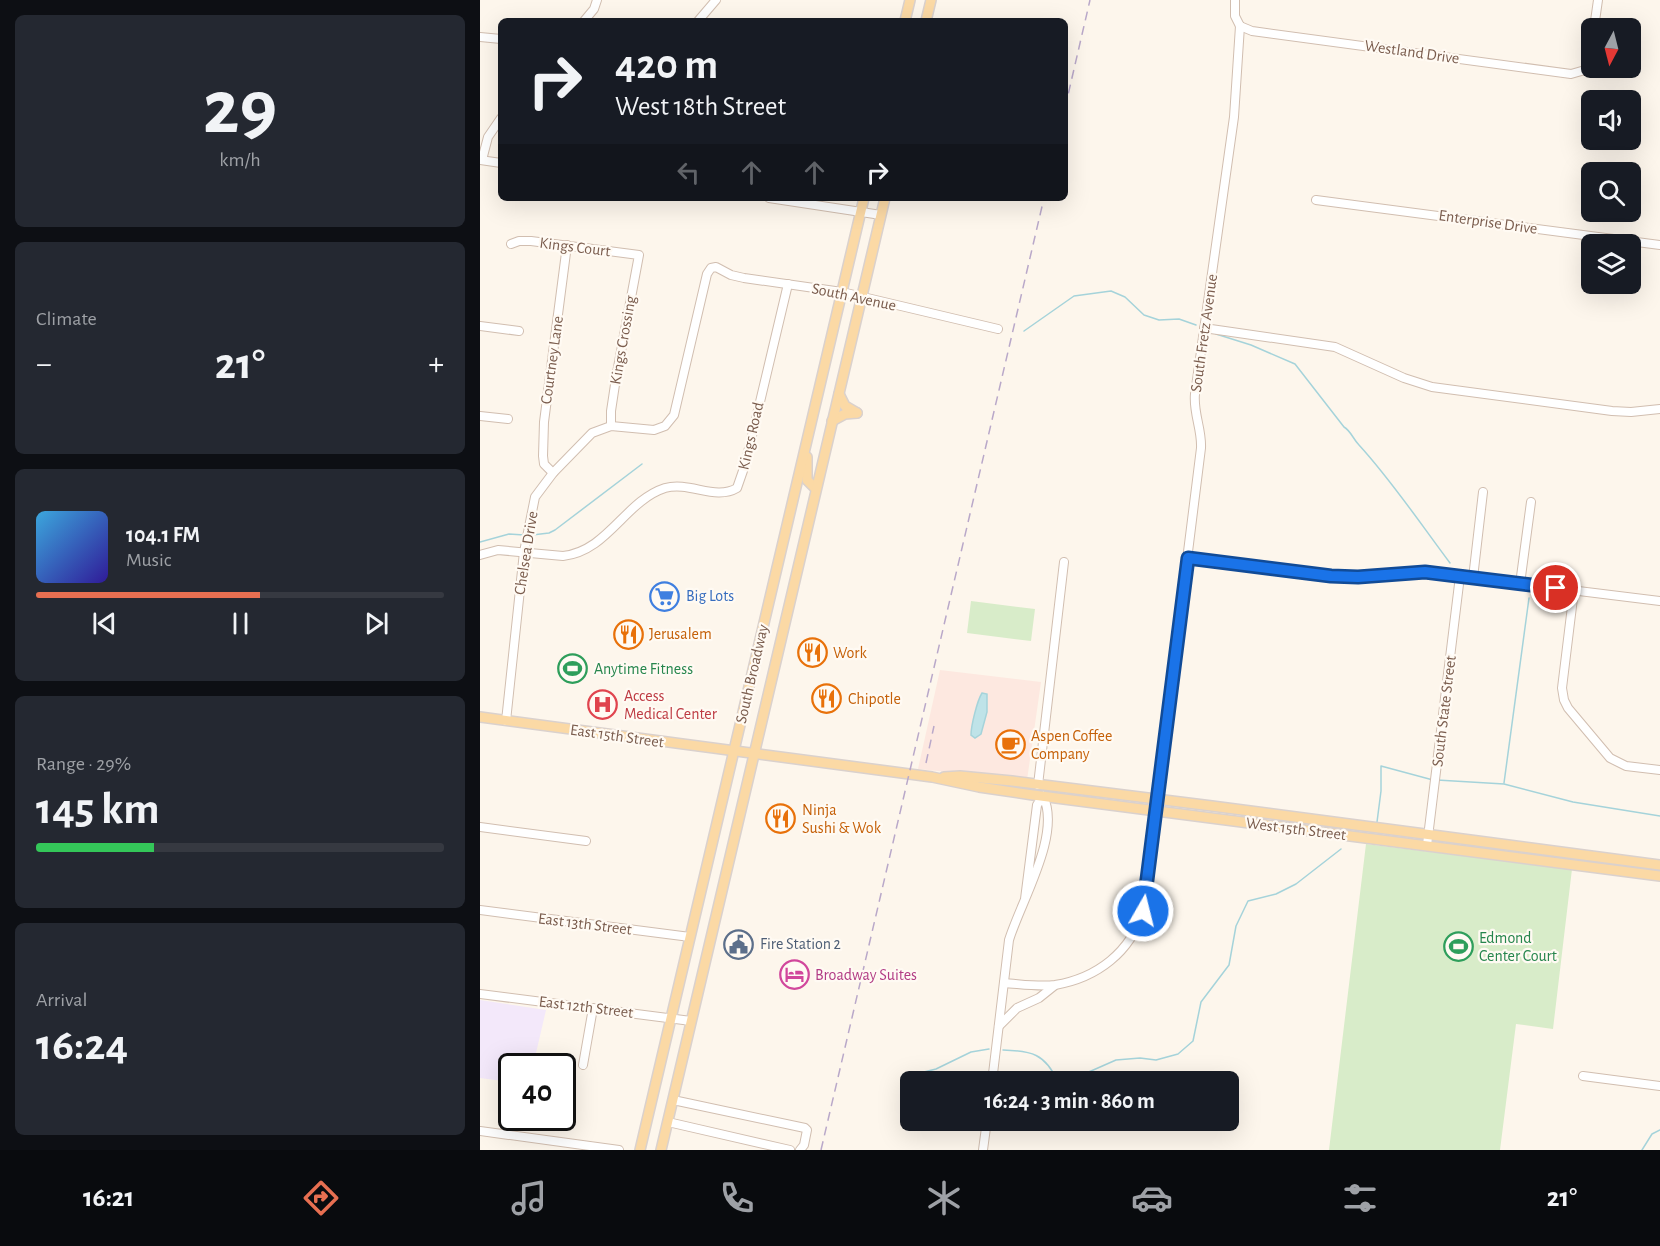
<!DOCTYPE html>
<meta charset="utf-8">
<style>
body{margin:0;font-family:"Alegreya Sans",sans-serif;background:#242831;color:#f1f3f6;height:100vh;display:flex;flex-direction:column;font-size:22px;white-space:nowrap}
*{box-sizing:border-box;margin:0}
p{font-size:20px;color:#9ea1a6}
.icon{flex:none;width:33px;height:33px;fill:none;stroke:currentColor;stroke-width:2;stroke-linecap:round;stroke-linejoin:round}
.map{position:relative;flex:1;overflow:hidden}
.drawer{display:flex;flex-direction:column;gap:15px;padding:15px;background:#0d0f14;width:480px}
.drawer>*{flex:none}
.hud{position:absolute;left:18px;top:18px;width:570px;height:183px;border-radius:9px;box-shadow:0 6px 24px #0002;background:#171b24;color:#f1f3f6;overflow:hidden}
.needle{width:39px;rotate:187deg}
.buttons{position:absolute;left:1101px;top:18px;display:grid;gap:12px}
.buttons a{display:grid;place-items:center;width:60px;height:60px;border-radius:9px;background:#171b24;box-shadow:0 6px 24px #0002;font-size:30px}
.speed{position:absolute;left:18px;top:1053px;display:flex;gap:12px;font-size:30px;font-weight:700;text-align:center}
.speed>*{display:grid;place-content:center;width:78px;height:78px;border-radius:50%;background:#171b24;box-shadow:0 6px 24px #0002;line-height:1}
.speed .limit{border:3px solid #111;border-radius:9px;background:#fff;color:#111}
.pin{position:absolute;display:grid;place-items:center;width:51px;height:51px;color:#fff;margin:-26px;border:3px solid #fff;border-radius:50%;box-shadow:0 2px 6px #0007}
.me{position:absolute;width:66px;margin:-33px;rotate:8deg;stroke-linejoin:round;filter:drop-shadow(0 0 4px #0008)}
.turn{display:flex;align-items:center;gap:21px;height:126px;padding:0 18px;font-size:27px}
.turn .icon{width:78px;height:78px;stroke-width:2.5}
.turn b{display:block;font-size:42px;line-height:51px}
.lanes{display:flex;align-items:center;height:57px;padding:0 18px;background:#0003;justify-content:center;gap:30px;direction:ltr}
.lanes .off{opacity:.35}
.big{font-size:45px;font-weight:700;line-height:1.1}
.drawer .card{flex:1;display:flex;flex-direction:column;justify-content:center;gap:9px;min-width:0;padding:0 21px;border-radius:9px;background:#242831}
.drawer .dial{align-items:center;gap:0}
.dial b{font-size:78px;line-height:1}
.song{display:flex;align-items:center;gap:18px}
.cover{width:72px;height:72px;border-radius:9px;background:linear-gradient(135deg,hsl(200 70% 55%),hsl(250 70% 35%))}
.played{height:6px;border-radius:3px;background:linear-gradient(90deg,#e76f51 55%,#363941 55%)}
.keys{display:flex;justify-content:space-around;direction:ltr}
.heat{display:flex;justify-content:space-between;align-items:center;font-size:33px;direction:ltr}
.charge{height:9px;border-radius:4px;background:linear-gradient(90deg,#34c759 29%,#363941 0)}
.trip{position:absolute;left:420px;top:1071px;width:339px;height:60px;border-radius:9px;background:#171b24;box-shadow:0 6px 24px #0002;font-weight:700;line-height:60px;text-align:center}
.menu{display:flex;height:96px;justify-content:space-around;align-items:center;background:#090b0e;color:#9ea1a6}
.menu .icon{width:42px;height:42px}
.menu .selected{color:#e76f51}
.menu b{font-size:27px;color:#f1f3f6}
main{display:flex;flex:1;min-height:0}
.map>svg:first-child{display:block}
.commercial{fill:#fde8e0}
.education{fill:#f3e8fa}
.grass{fill:#d8ecc9}
.water{fill:#bfe3e8;stroke:#a5d3da;stroke-width:1.5}
.lines{fill:none;stroke-linecap:round;stroke-linejoin:round}
.stream{stroke:#a5d3da;stroke-width:1.5}
.minor-casing{stroke:#d1beb0;stroke-width:10}
.major-casing{stroke:#dad1cd;stroke-width:12}
.minor{stroke:#fff;stroke-width:8}
.major{stroke:#fbd9a5;stroke-width:9}
.rail{stroke:#b9a8c9;stroke-width:1.5;stroke-dasharray:9 6;stroke-linecap:butt}
.route-casing{stroke:#114b97;stroke-width:15}
.route{stroke:#1a73e8;stroke-width:10}
.labels{text-anchor:middle;dominant-baseline:central;stroke-width:4.5;stroke-linejoin:round;paint-order:stroke}
.street-label{font-size:16px;fill:#7a5c4d;stroke:#fffaf3}
.shop-label{font-size:16px;fill:#366cbe;stroke:#fffaf3;text-anchor:start}
.food-label{font-size:16px;fill:#c56008;stroke:#fffaf3;text-anchor:start}
.leisure-label{font-size:16px;fill:#27864d;stroke:#fffaf3;text-anchor:start}
.health-label{font-size:16px;fill:#be3a42;stroke:#fffaf3;text-anchor:start}
.service-label{font-size:16px;fill:#4e5e75;stroke:#fffaf3;text-anchor:start}
.hotel-label{font-size:16px;fill:#b23c85;stroke:#fffaf3;text-anchor:start}
</style>
<main>
<section class="drawer">
<div class="card dial"><b>29</b><p>km/h</p></div>
<div class="card"><p>Climate</p>
<div class="heat"><a>−</a><b class="big">21°</b><a>+</a></div>
</div>
<div class="card">
<div class="song"><i class="cover"></i><div><b>104.1 FM</b><p>Music</p></div></div>
<div class="played"></div>
<div class="keys"><svg class="icon" aria-label="previous" viewBox="0 0 24 24"><path d="M18 5L8 12l10 7zM5 5v14"/></svg><svg class="icon" aria-label="pause" viewBox="0 0 24 24"><path d="M8 5v14M16 5v14"/></svg><svg class="icon" aria-label="next" viewBox="0 0 24 24"><path d="M6 5l10 7-10 7zM19 5v14"/></svg></div>
</div>
<div class="card"><p>Range · 29%</p><b class="big">145 km</b><div class="charge"></div></div>
<div class="card"><p>Arrival</p><b class="big">16:24</b></div>
</section>
<div class="map">
<svg width="1180" height="1150" viewBox="0 0 1180 1150">
<rect width="100%" height="100%" fill="#fdf6ec"/>
<path class="commercial" d="M460,670L561,682L547,780L438,769Z"/>
<path class="education" d="M0,1000L66,1010L53,1066H27L23,1081L0,1078Z"/>
<g class="grass">
<path d="M491,601L555,609L551,641L487,633Z"/>
<path d="M886,844L1092,869L1073,1029L1036,1024L1020,1150H849Z"/>
</g>
<path class="water" d="M502,693L507,694V712L501,734L495,738L491,735C491,726 497,701 502,693Z"/>
<g class="lines">
<g class="stream">
<path d="M544,331L594,296L631,291L645,297L664,315L679,320L699,319L716,325"/>
<path d="M736,334L771,345L815,364L864,427C871,431 873,439 879,445C912,481 940,523 970,563"/>
<path d="M52,535L69,533L75,530L162,464"/>
<path d="M0,542L29,534L44,535"/>
<path d="M957,780L1024,784L1093,802L1180,816"/>
<path d="M1024,783L1049,598"/>
<path d="M897,822L901,791V766L953,780"/>
<path d="M523,1050C551,1051 565,1053 578,1082"/>
<path d="M428,1076L456,1069L491,1052L509,1049"/>
<path d="M586,1082L636,1060L660,1058L676,1060L698,1054L713,1041L721,1002L749,965L756,926L768,901L796,894L816,884L861,849"/>
<path d="M1162,1150L1172,1134L1180,1130"/>
</g>
<defs>
<g id="minor">
<path d="M755,0V16L760,26"/>
<path d="M104,21L114,9L117,0"/>
<path d="M218,21L236,0"/>
<path d="M760,26L772,31L1091,74L1105,70L1110,61L1112,52"/>
<path d="M1114,28L1118,0"/>
<path d="M0,37L21,39"/>
<path d="M0,160L21,163"/>
<path d="M2,160L8,137L21,118"/>
<path d="M289,198L401,215"/>
<path d="M836,200L1180,245"/>
<path d="M31,244L39,241H51L159,255L136,378L131,411V426"/>
<path d="M0,326L39,331"/>
<path d="M724,328L855,347L924,378L952,387L1132,411L1151,412L1180,409"/>
<path d="M0,416L28,419"/>
<path d="M73,473L64,464L63,456L64,422L87,245"/>
<path d="M0,555L18,550L83,556C128,551 145,501 185,488C210,481 235,501 257,488L265,465L308,284"/>
<path d="M708,558L851,576L878,577L945,572L1180,601"/>
<path d="M993,578L1003,492"/>
<path d="M1040,584L1051,502"/>
<path d="M1094,590L1082,688L1084,700L1088,708L1130,758L1146,766L1180,770"/>
<path d="M26,721L44,552L55,497L73,473L112,433L131,426L174,430L185,426L194,415L227,274L231,268L236,267L251,275L264,278L362,292L518,329"/>
<path d="M558,785L584,562"/>
<path d="M0,827L106,841"/>
<path d="M947,845L980,576"/>
<path d="M0,910L210,937"/>
<path d="M524,983C540,984 558,987 575,985C617,978 651,952 663,911L721,448C722,429 713,413 715,394L754,117L760,26"/>
<path d="M0,994L211,1021"/>
<path d="M519,1026L537,1008L559,998L574,986"/>
<path d="M103,1065L113,1008"/>
<path d="M1103,1076L1180,1086"/>
<path d="M512,1082L529,940C541,901 582,834 563,796L557,805L545,899"/>
<path d="M193,1100L325,1128L327,1130L324,1145L320,1150"/>
<path d="M188,1122L310,1150"/>
<path d="M0,1131L139,1150"/>
<path d="M503,1150L507,1120"/>
</g>
<g id="major">
<path d="M425,21L430,0"/>
<path d="M446,21L451,0"/>
<path d="M359,394L365,406L377,413"/>
<path d="M352,421L365,414L377,413"/>
<path d="M327,457V480L336,489"/>
<path d="M0,717L452,777L499,787L553,795L1180,876"/>
<path d="M464,777L480,776L532,781L732,806L1180,865"/>
<path d="M160,1150L384,198"/>
<path d="M181,1150L405,198"/>
</g>
</defs>
<use href="#minor" class="minor-casing"/>
<use href="#major" class="major-casing"/>
<use href="#minor" class="minor"/>
<use href="#major" class="major"/>
<g class="rail">
<path d="M585,108L610,0"/>
<path d="M446,763L454,726"/>
<path d="M341,1150L564,198"/>
</g>
</g>
<g class="lines">
<defs>
<path id="route" d="M663,911L708,558L851,576L878,577L945,572L1076,588"/>
</defs>
<use href="#route" class="route-casing"/>
<use href="#route" class="route"/>
</g>
<defs>
<symbol id="supermarket-ring" viewBox="-11 -11 22 22"><circle r="9.5" fill="#fffaf3" stroke="#3f7fe0" stroke-width="1.5"/><path d="M-6-5.5h2.5l.6 2H6L4.5 2H-2.5L-4.4-4H-6ZM-1.5 3.2a1.3 1.3 0 1 0 .1 0ZM3 3.2a1.3 1.3 0 1 0 .1 0Z" fill="#3f7fe0"/></symbol>
<symbol id="restaurant-ring" viewBox="-11 -11 22 22"><circle r="9.5" fill="#fffaf3" stroke="#e8710a" stroke-width="1.5"/><path d="M-5-6h1v4h1v-4h1v4h1v-4h1v5L-1.5 .5V6h-2V.5L-5-1ZM5-6V6H3V1.5H1.5Q1.5-4 5-6Z" fill="#e8710a"/></symbol>
<symbol id="stadium-ring" viewBox="-11 -11 22 22"><circle r="9.5" fill="#fffaf3" stroke="#2e9e5b" stroke-width="1.5"/><path d="M0-5a6.5 5 0 1 0 0 10a6.5 5 0 1 0 0-10ZM-3.5-1.8h7v3.6h-7Z" fill="#2e9e5b"/></symbol>
<symbol id="hospital-ring" viewBox="-11 -11 22 22"><circle r="9.5" fill="#fffaf3" stroke="#e0444e" stroke-width="1.5"/><path d="M-5-5h3v3.5h4V-5h3V5h-3V1.5h-4V5h-3Z" fill="#e0444e"/></symbol>
<symbol id="cafe-ring" viewBox="-11 -11 22 22"><circle r="9.5" fill="#fffaf3" stroke="#e8710a" stroke-width="1.5"/><path d="M-5.5-4.5H6V0H3Q3 3.5 0 3.5H-2.5Q-5.5 3.5-5.5 0ZM3-3.2v2h1.7v-2ZM-6 4.5H4V6H-6Z" fill="#e8710a"/></symbol>
<symbol id="civic-ring" viewBox="-11 -11 22 22"><circle r="9.5" fill="#fffaf3" stroke="#5c6f8a" stroke-width="1.5"/><path d="M-.6-6.5H3V-4.5H.6V-3L4-1V1h2V6H-6V1h2V-1L-.6-3ZM-1.2 2.5V6h2.4V2.5Z" fill="#5c6f8a"/></symbol>
<symbol id="hotel-ring" viewBox="-11 -11 22 22"><circle r="9.5" fill="#fffaf3" stroke="#d1479c" stroke-width="1.5"/><path d="M-6-4.5h1.5V1H6V5H4.5V3h-9V5H-6ZM-4 0a1.8 1.8 0 1 1 3.6 0ZM.5 0V-2.5h3Q6-2.5 6 0Z" fill="#d1479c"/></symbol>
</defs>
<g fill-rule="evenodd">
<use href="#supermarket-ring" x="168" y="580" width="33" height="33"/>
<use href="#restaurant-ring" x="132" y="618" width="33" height="33"/>
<use href="#restaurant-ring" x="316" y="636" width="33" height="33"/>
<use href="#stadium-ring" x="76" y="652" width="33" height="33"/>
<use href="#restaurant-ring" x="330" y="682" width="33" height="33"/>
<use href="#hospital-ring" x="106" y="688" width="33" height="33"/>
<use href="#cafe-ring" x="514" y="728" width="33" height="33"/>
<use href="#restaurant-ring" x="284" y="802" width="33" height="33"/>
<use href="#civic-ring" x="242" y="928" width="33" height="33"/>
<use href="#stadium-ring" x="962" y="930" width="33" height="33"/>
<use href="#hotel-ring" x="298" y="958" width="33" height="33"/>
</g>
<g class="labels">
<g class="street-label">
<text transform="translate(932 52) rotate(8)">Westland Drive</text>
<text transform="translate(1008 222) rotate(8)">Enterprise Drive</text>
<text transform="translate(95 247) rotate(7)">Kings Court</text>
<text transform="translate(374 297) rotate(12)">South Avenue</text>
<text transform="translate(724 333) rotate(-82)">South Fretz Avenue</text>
<text transform="translate(143 340) rotate(-80)">Kings Crossing</text>
<text transform="translate(72 360) rotate(-82)">Courtney Lane</text>
<text transform="translate(271 436) rotate(-77)">Kings Road</text>
<text transform="translate(46 553) rotate(-81)">Chelsea Drive</text>
<text transform="translate(272 674) rotate(-77)">South Broadway</text>
<text transform="translate(964 711) rotate(-83)">South State Street</text>
<text transform="translate(137 736) rotate(8)">East 15th Street</text>
<text transform="translate(816 829) rotate(7)">West 15th Street</text>
<text transform="translate(105 924) rotate(7)">East 13th Street</text>
<text transform="translate(106 1007) rotate(7)">East 12th Street</text>
</g>
<g class="shop-label">
<text x="206" y="596">Big Lots</text>
</g>
<g class="food-label">
<text x="169" y="634">Jerusalem</text>
<text x="353" y="653">Work</text>
<text x="368" y="699">Chipotle</text>
<text x="551" y="736">Aspen Coffee<tspan x="551" dy="18">Company</tspan></text>
<text x="322" y="810">Ninja<tspan x="322" dy="18">Sushi &amp; Wok</tspan></text>
</g>
<g class="leisure-label">
<text x="114" y="669">Anytime Fitness</text>
<text x="999" y="938">Edmond<tspan x="999" dy="18">Center Court</tspan></text>
</g>
<g class="health-label">
<text x="144" y="696">Access<tspan x="144" dy="18">Medical Center</tspan></text>
</g>
<g class="service-label">
<text x="280" y="944">Fire Station 2</text>
</g>
<g class="hotel-label">
<text x="335" y="975">Broadway Suites</text>
</g>
</g>
</svg>
<div class="buttons">
<a><svg class="needle" viewBox="-14 -14 28 28"><path d="M0-13l5 13h-10z" fill="#e53935"/><path d="M0 13l5-13h-10z" fill="#9ea1a6"/></svg></a>
<a><svg class="icon" aria-label="sound" viewBox="0 0 24 24"><path d="M4 9h4l5-4v14l-5-4H4zM17 9q2 3 0 6"/></svg></a>
<a><svg class="icon" aria-label="search" viewBox="0 0 24 24"><circle cx="10" cy="10" r="6"/><path d="M15 15l6 6"/></svg></a>
<a><svg class="icon" aria-label="layers" viewBox="0 0 24 24"><path d="M12 4l9 5-9 5-9-5zM3 14l9 5 9-5"/></svg></a>
</div>
<div class="speed"><div class="limit">40</div></div>
<div class="pin" style="left:1076px;top:588px;background:#d93025"><svg class="icon" aria-label="arrive" viewBox="0 0 24 24"><path d="M6 21V4h12l-3 4 3 4H6"/></svg></div>
<svg class="me" style="left:663px;top:911px" viewBox="-20 -20 40 40"><circle r="17" fill="#1a73e8" stroke="#fff" stroke-width="3"/><path d="M0-11L8 9 0 5-8 9z" fill="#fff"/></svg>
<div class="trip">16:24 · 3 min · 860 m</div>
<div class="hud">
<div class="turn"><svg class="icon" aria-label="right" viewBox="0 0 24 24"><path d="M7 20v-9h11M14 6l5 5-5 5"/></svg><div><b>420 m</b>West 18th Street</div></div>
<div class="lanes"><svg class="icon off" aria-label="left" viewBox="0 0 24 24"><path d="M17 20v-9H6M10 6l-5 5 5 5"/></svg><svg class="icon off" aria-label="ahead" viewBox="0 0 24 24"><path d="M12 20V5M6 11l6-6 6 6"/></svg><svg class="icon off" aria-label="ahead" viewBox="0 0 24 24"><path d="M12 20V5M6 11l6-6 6 6"/></svg><svg class="icon" aria-label="right" viewBox="0 0 24 24"><path d="M7 20v-9h11M14 6l5 5-5 5"/></svg></div>
</div>
</div>
</main>
<nav class="menu">
<b>16:21</b>
<svg class="icon selected" aria-label="directions" viewBox="0 0 24 24"><path d="M12 3l9 9-9 9-9-9zM9 14v-3h6M13 9l2 2-2 2"/></svg>
<svg class="icon" aria-label="music" viewBox="0 0 24 24"><path d="M9 18V5l10-2v13"/><circle cx="6" cy="18" r="3"/><circle cx="16" cy="16" r="3"/></svg>
<svg class="icon" aria-label="phone" viewBox="0 0 24 24"><path d="M5 4h4l2 5-3 2q2 4 5 5l2-3 5 2v4C11 20 4 13 5 4z"/></svg>
<svg class="icon" aria-label="climate" viewBox="0 0 24 24"><path d="M12 3v18M4 7l16 10M4 17L20 7"/></svg>
<svg class="icon" aria-label="car" viewBox="0 0 24 24"><path d="M5 17H2v-5l4-1 3-4h7l3 4 3 1v5h-3M9 17h6M6 11h13"/><circle cx="7" cy="17" r="2"/><circle cx="17" cy="17" r="2"/></svg>
<svg class="icon" aria-label="filters" viewBox="0 0 24 24"><path d="M4 7h16M4 17h16"/><circle cx="9" cy="7" r="2"/><circle cx="15" cy="17" r="2"/></svg>
<b>21°</b>
</nav>
